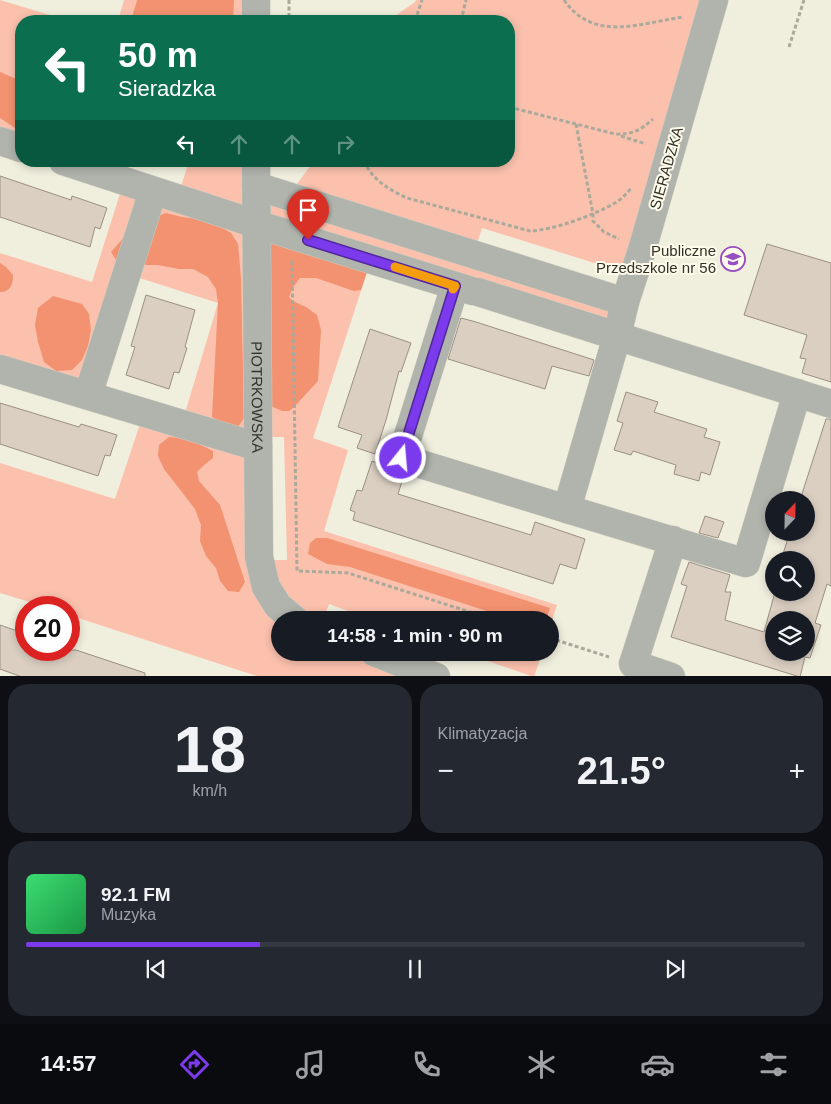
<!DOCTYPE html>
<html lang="pl">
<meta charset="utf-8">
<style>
body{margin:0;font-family:Helvetica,sans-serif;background:#242831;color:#f1f3f6;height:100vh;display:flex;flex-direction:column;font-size:19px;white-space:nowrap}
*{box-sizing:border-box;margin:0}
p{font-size:16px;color:#9ea1a6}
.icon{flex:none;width:28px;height:28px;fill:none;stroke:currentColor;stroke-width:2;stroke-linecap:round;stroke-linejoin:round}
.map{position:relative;height:676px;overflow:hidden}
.sheet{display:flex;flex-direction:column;gap:8px;padding:8px;background:#0d0f14;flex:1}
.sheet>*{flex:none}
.top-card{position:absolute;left:15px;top:15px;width:500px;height:152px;border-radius:20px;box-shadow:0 2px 8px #0003;background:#0b6e4f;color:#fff;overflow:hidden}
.needle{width:32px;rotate:22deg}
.fabs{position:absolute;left:765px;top:491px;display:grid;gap:10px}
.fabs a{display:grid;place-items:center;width:50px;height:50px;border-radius:50%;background:#171b24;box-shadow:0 2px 8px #0003;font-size:25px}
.speed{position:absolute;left:15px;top:596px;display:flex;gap:10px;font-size:25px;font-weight:700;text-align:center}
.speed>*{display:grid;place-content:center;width:65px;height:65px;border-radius:50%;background:#171b24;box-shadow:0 2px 8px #0003;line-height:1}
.speed .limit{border:8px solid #d22;background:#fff;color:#111}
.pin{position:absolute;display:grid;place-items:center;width:42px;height:42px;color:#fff;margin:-51px -21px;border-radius:50% 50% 50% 0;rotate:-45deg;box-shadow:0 0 5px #0007}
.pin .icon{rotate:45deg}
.me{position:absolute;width:55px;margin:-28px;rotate:17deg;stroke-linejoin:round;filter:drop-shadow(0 0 4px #0008)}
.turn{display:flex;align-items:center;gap:18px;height:105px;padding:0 20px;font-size:22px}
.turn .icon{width:65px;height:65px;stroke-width:2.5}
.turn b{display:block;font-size:35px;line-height:42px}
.lanes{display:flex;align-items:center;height:48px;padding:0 20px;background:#0003;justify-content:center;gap:25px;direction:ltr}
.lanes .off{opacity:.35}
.big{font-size:38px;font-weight:800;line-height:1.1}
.sheet .widget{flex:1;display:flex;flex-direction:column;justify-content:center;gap:8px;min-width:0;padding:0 18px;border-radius:20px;background:#242831}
.sheet .dial{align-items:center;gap:0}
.dial b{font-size:65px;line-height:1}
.song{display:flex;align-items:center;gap:15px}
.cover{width:60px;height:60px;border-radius:8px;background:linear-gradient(135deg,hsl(140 70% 55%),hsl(140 70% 35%))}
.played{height:5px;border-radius:2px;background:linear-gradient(90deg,#7c3aed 30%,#363941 30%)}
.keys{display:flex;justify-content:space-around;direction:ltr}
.heat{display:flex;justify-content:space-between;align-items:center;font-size:28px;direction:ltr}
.sheet .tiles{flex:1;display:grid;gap:8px;grid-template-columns:1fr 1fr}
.widget:last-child{grid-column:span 2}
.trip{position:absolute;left:271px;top:611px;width:288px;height:50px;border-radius:25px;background:#171b24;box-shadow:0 2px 8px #0003;font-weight:800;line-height:50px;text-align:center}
.menu{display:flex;height:80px;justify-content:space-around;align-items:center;background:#090b0e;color:#9ea1a6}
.menu .icon{width:35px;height:35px}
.menu .active{color:#7c3aed}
.menu b{font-size:22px;color:#f1f3f6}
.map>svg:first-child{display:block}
.green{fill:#fbc1ad;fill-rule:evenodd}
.forest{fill:#f29270}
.building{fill:#dbcfc2;stroke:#9a8f83;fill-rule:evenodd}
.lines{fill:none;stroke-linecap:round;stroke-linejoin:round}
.minor-casing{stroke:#ceccbd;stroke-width:29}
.path{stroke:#aaa99c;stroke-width:3;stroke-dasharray:4 2.5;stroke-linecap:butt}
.minor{stroke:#b0b4ad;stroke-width:28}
.route-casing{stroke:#51269a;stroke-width:12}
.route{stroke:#7c3aed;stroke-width:9}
.slow{stroke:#f59e0b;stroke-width:9}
.labels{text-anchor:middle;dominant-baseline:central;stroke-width:4;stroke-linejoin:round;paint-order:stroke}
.street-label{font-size:15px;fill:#31302a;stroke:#fefbea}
.poi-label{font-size:15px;fill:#31302a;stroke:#fefbea;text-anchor:end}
</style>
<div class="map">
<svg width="831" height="677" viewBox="0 0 831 677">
<rect width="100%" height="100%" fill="#f0eedd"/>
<g class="green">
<path d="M0,0L70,21H21V148L0,141Z"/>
<path d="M124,0H256V21H118Z"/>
<path d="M416,0H714L633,275L482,228L474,253L625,302L617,336L371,260L313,438L348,450L324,531L557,605L550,627V620H373L329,604L323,620H280V652L374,653L436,676H257L69,615V608L46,607L0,593V463L115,499L144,412L182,423L218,303L127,274L88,395L0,369V253L92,282L124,181L177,199L189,161H256L257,186L294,188L314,161H509V21H392L395,16L415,2ZM258,437H284L287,560H260Z"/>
<path d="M465,653H542L534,677Z"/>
</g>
<g class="forest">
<path d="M137,0H234L233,21H131Z"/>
<path d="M0,72L14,78L21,79V132L0,118Z"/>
<path d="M166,213L182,217L190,218L211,221L231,233L238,244L241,278L244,418L238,427H228L212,417L218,303L216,289L208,277L193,269H179L158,265H129L116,260L111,252L125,236L150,219Z"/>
<path d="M272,240L368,269L361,290L354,291L316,278H300L293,287L289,297L293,301L306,307L317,315L321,330L318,381L294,407L289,411H282L266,404L264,246Z"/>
<path d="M0,263L6,267L13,275C13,285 10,292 0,292Z"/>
<path d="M53,296L82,304L89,314L91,330L88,346L82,360L72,370L56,371L44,362L38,342L35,325L38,308Z"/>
<path d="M169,437L189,439L213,451V458L204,465L197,472L199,481L220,505L245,582L239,592L228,591L220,581L216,568L206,556L200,541L201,525L195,509L164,469L158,456L159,445Z"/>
<path d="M316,538H327L550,608L546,620H515L350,567L327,564L308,554L310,543Z"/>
</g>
<g class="building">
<path d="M0,176L71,200L72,196L107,208L100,229L95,227L90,247L0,217Z"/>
<path d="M767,244L831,263V382L802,373L806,359L800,358L807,335L744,315Z"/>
<path d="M146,295L195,310L185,347L187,348L179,373L174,372L169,389L126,375L135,347L131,346Z"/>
<path d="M461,318L476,322L594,360L589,376L552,366L545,389L448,359Z"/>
<path d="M370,329L411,343L401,372L399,371L386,420L375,454L357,448L362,435L338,427Z"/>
<path d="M626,392L658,402L654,412L707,429L704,437L720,442L710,475L701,472L699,481L674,474L676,465L633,451L631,455L614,450L623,423L617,421Z"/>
<path d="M0,403L79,427L81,424L117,435L110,456L105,455L98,476L0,444Z"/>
<path d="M826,419H831V586L827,584L815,623L821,625L810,658L805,657L800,677L671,637L687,586L681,584L689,562L730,575L725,592H731L725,620L764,632L775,592H806V560H781L790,532H806V500H800ZM774,620H806V652H774Z"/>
<path d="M372,461L388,467L396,473L404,475L398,494L531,535L535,522L585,539L576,569L560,564L553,584L353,520L355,512L350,510L357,490L362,491Z"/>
<path d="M705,516L724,522L718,538L699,533Z"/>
<path d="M0,625L26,634V650H76L145,673V677H22L0,669Z"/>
</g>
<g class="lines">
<defs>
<g id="minor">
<path d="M256,0V21"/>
<path d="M714,0L642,250L625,302L617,336L567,509L746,563L797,393"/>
<path d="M0,141L21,148"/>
<path d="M63,161L256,224L472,291"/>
<path id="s1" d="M256,161L259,557L266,587L278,606L295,620"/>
<path d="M256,186L625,302"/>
<path d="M455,286L401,458L567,509"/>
<path d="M478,292L831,404"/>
<path d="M0,369L258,447"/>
<path d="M88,395L153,191"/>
<path d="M374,652L436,677"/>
<path d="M671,677L633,664L673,540"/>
</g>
</defs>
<use href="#minor" class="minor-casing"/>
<g class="path">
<path d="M289,0V21"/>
<path d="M564,0C594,43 640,23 683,17"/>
<path d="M415,21L422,0"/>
<path d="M461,21L466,0"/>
<path d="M789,47L804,0"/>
<path d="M509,107L615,134C632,135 641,130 653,119"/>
<path d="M576,124L593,214V221L604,232L619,239"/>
<path d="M621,136L646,144"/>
<path d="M364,161C372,180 390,190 407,198L530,231C554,230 594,215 615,203C622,199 627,193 632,187"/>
<path d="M292,261L297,571L348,573L495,620"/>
<path d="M550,638L609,657"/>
</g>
<use href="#minor" class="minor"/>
</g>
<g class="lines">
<defs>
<path id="route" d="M308,240L455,286L401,458"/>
</defs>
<use href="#route" class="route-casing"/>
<use href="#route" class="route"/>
<path class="slow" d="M395,267L455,286L453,289"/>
</g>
<defs>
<symbol id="school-ring" viewBox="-11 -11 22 22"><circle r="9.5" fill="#fefbea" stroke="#974ec0" stroke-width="1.5"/><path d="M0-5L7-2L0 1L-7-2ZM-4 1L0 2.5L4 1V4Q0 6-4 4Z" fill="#974ec0"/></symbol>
</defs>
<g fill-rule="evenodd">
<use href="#school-ring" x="719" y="245" width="28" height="28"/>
</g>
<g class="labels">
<g class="street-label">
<text transform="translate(666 168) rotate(-74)">SIERADZKA</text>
<text stroke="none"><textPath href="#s1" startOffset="236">PIOTRKOWSKA</textPath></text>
</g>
<g class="poi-label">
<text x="716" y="250">Publiczne<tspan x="716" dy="17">Przedszkole nr 56</tspan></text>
</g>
</g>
</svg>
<div class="fabs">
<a><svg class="needle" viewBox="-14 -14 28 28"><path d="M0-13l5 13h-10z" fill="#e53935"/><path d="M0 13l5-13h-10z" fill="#9ea1a6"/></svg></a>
<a><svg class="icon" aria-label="search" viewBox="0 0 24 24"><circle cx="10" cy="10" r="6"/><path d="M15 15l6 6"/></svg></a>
<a><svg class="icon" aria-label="layers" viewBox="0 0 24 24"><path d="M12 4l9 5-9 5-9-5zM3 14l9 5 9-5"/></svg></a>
</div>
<div class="speed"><div class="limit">20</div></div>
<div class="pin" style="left:308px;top:240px;background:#d93025"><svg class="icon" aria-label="arrive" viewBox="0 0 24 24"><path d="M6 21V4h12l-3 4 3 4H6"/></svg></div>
<svg class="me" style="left:401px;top:458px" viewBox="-20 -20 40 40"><circle r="17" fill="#7c3aed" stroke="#fff" stroke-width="3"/><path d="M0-11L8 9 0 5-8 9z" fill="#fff"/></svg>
<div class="trip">14:58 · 1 min · 90 m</div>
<div class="top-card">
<div class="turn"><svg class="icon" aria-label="left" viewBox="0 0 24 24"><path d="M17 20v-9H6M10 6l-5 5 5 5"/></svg><div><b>50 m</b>Sieradzka</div></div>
<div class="lanes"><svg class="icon" aria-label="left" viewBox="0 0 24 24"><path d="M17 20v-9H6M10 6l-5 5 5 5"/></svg><svg class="icon off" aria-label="ahead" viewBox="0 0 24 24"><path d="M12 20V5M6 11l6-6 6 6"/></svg><svg class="icon off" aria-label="ahead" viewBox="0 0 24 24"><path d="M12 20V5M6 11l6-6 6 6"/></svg><svg class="icon off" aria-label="right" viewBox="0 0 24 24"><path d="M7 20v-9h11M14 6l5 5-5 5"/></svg></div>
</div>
</div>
<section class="sheet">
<div class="tiles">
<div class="widget dial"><b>18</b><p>km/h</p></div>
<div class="widget"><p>Klimatyzacja</p>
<div class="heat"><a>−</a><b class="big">21.5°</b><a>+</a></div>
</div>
<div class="widget">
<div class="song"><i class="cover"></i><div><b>92.1 FM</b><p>Muzyka</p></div></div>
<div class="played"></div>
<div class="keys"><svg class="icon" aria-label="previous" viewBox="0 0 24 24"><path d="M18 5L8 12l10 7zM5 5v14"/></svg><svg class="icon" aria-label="pause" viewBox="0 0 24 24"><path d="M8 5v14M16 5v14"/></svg><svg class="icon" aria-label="next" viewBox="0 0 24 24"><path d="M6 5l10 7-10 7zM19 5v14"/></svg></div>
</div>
</div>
</section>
<nav class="menu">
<b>14:57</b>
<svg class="icon active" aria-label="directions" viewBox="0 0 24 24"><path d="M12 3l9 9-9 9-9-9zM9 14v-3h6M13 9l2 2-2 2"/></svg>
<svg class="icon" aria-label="music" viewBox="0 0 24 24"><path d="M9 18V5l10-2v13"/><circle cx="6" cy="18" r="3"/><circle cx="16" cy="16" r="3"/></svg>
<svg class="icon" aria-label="phone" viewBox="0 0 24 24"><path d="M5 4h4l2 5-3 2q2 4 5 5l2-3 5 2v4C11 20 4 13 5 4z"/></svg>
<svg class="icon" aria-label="climate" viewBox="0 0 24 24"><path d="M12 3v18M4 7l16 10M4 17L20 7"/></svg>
<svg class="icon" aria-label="car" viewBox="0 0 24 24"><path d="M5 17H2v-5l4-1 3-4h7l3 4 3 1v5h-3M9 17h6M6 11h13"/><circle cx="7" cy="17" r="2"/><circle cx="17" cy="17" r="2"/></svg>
<svg class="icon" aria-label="filters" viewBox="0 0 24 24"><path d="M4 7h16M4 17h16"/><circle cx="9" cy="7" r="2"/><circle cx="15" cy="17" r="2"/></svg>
</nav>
